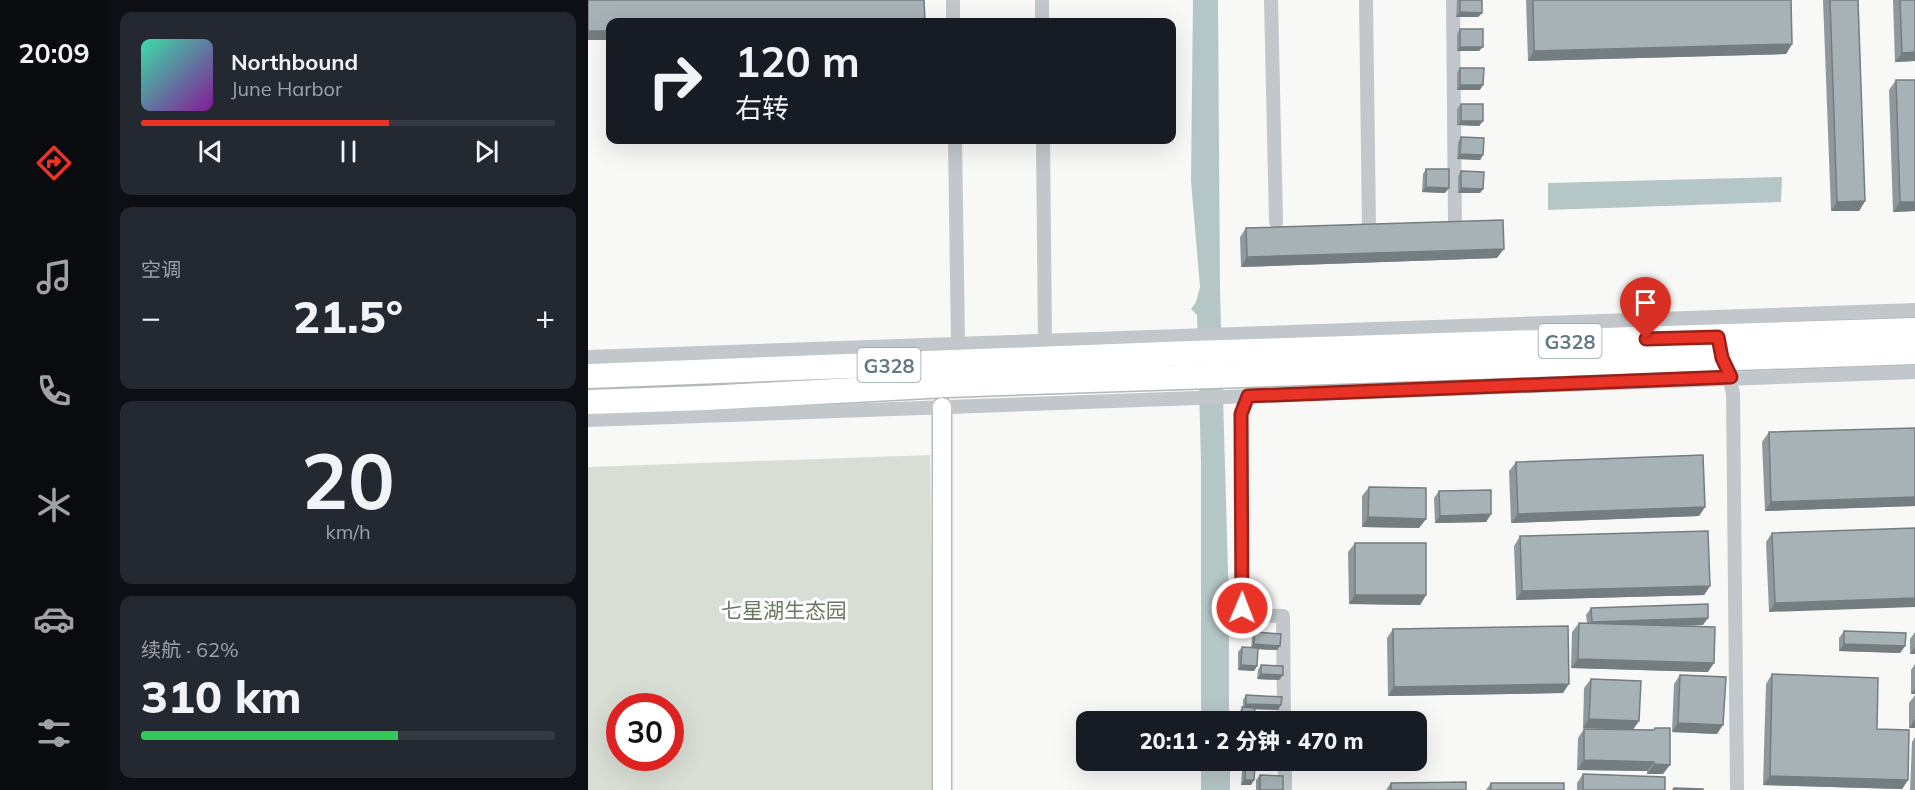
<!DOCTYPE html>
<html lang="zh">
<meta charset="utf-8">
<style>
body{margin:0;font-family:Mulish,"Noto Sans SC",sans-serif;background:#242831;color:#f1f3f6;height:100vh;display:flex;flex-direction:column;font-size:22px;white-space:nowrap}
*{box-sizing:border-box;margin:0}
p{font-size:20px;color:#9ea1a6}
.icon{flex:none;width:33px;height:33px;fill:none;stroke:currentColor;stroke-width:2;stroke-linecap:round;stroke-linejoin:round}
.map{position:relative;flex:1;overflow:hidden}
.details{display:flex;flex-direction:column;gap:12px;padding:12px;background:#0d0f14;width:480px}
.details>*{flex:none}
.banner{position:absolute;left:18px;top:18px;width:570px;height:126px;border-radius:12px;box-shadow:0 6px 24px #0002;background:#171b24;color:#f1f3f6;overflow:hidden}
.speed{position:absolute;left:18px;top:693px;display:flex;gap:12px;font-size:30px;font-weight:700;text-align:center}
.speed>*{display:grid;place-content:center;width:78px;height:78px;border-radius:50%;background:#171b24;box-shadow:0 6px 24px #0002;line-height:1}
.speed .limit{border:9px solid #d22;background:#fff;color:#111}
.pin{position:absolute;display:grid;place-items:center;width:51px;height:51px;color:#fff;margin:-62px -26px;border-radius:50% 50% 50% 0;rotate:-45deg;box-shadow:0 0 6px #0007}
.pin .icon{rotate:45deg}
.me{position:absolute;width:66px;margin:-33px;rotate:1deg;stroke-linejoin:round;filter:drop-shadow(0 0 4px #0008)}
.turn{display:flex;align-items:center;gap:21px;height:126px;padding:0 30px;font-size:27px}
.turn .icon{width:78px;height:78px;stroke-width:2.5}
.turn b{display:block;font-size:42px;line-height:51px}
.big{font-size:45px;font-weight:800;line-height:1.1}
.details .widget{flex:1;display:flex;flex-direction:column;justify-content:center;gap:9px;min-width:0;padding:0 21px;border-radius:12px;background:#242831}
.details .dial{align-items:center;gap:0}
.dial b{font-size:78px;line-height:1}
.song{display:flex;align-items:center;gap:18px}
.cover{width:72px;height:72px;border-radius:9px;background:linear-gradient(135deg,hsl(160 70% 55%),hsl(290 70% 35%))}
.played{height:6px;border-radius:3px;background:linear-gradient(90deg,#e83326 60%,#363941 60%)}
.keys{display:flex;justify-content:space-around;direction:ltr}
.heat{display:flex;justify-content:space-between;align-items:center;font-size:33px;direction:ltr}
.charge{height:9px;border-radius:4px;background:linear-gradient(90deg,#34c759 62%,#363941 0)}
.trip{position:absolute;left:488px;top:711px;width:351px;height:60px;border-radius:12px;background:#171b24;box-shadow:0 6px 24px #0002;font-weight:800;line-height:60px;text-align:center}
main{display:flex;flex:1;min-height:0}
.tab-bar{display:flex;flex-direction:column;width:108px;justify-content:space-around;align-items:center;background:#090b0e;color:#9ea1a6}
.tab-bar .icon{width:42px;height:42px}
.tab-bar .current{color:#e83326}
.tab-bar b{font-size:27px;color:#f1f3f6}
.map>svg:first-child{display:block}
.green{fill:#d9ded5;fill-rule:evenodd}
.water{fill:#b5c6c7}
.lines{fill:none;stroke-linecap:round;stroke-linejoin:round}
.secondary-casing{stroke:#b4bbbf;stroke-width:21}
.highway-casing{stroke:#b2b8bb;stroke-width:27}
.street{stroke:#c1c7ca;stroke-width:14}
.secondary{stroke:#fff;stroke-width:18}
.highway{stroke:#fff;stroke-width:24}
.wall{fill:#8f999d}
.shaded-wall{fill:#747d7f}
.building{fill:#a6b2b6;stroke:#747d7f;stroke-width:1.5}
.route-casing{stroke:#972119;stroke-width:15}
.route{stroke:#e83326;stroke-width:10}
.labels{text-anchor:middle;dominant-baseline:central;stroke-width:6;stroke-linejoin:round;paint-order:stroke}
.shield{fill:#fff;stroke:#92a1a8;stroke-width:1.5}
.shield-label{font-size:20px;font-weight:bold;fill:#637982}
.park-label{font-size:21px;fill:#6a7a62;stroke:#fff}
</style>
<main>
<nav class="tab-bar">
<b>20:09</b>
<svg class="icon current" aria-label="directions" viewBox="0 0 24 24"><path d="M12 3l9 9-9 9-9-9zM9 14v-3h6M13 9l2 2-2 2"/></svg>
<svg class="icon" aria-label="music" viewBox="0 0 24 24"><path d="M9 18V5l10-2v13"/><circle cx="6" cy="18" r="3"/><circle cx="16" cy="16" r="3"/></svg>
<svg class="icon" aria-label="phone" viewBox="0 0 24 24"><path d="M5 4h4l2 5-3 2q2 4 5 5l2-3 5 2v4C11 20 4 13 5 4z"/></svg>
<svg class="icon" aria-label="climate" viewBox="0 0 24 24"><path d="M12 3v18M4 7l16 10M4 17L20 7"/></svg>
<svg class="icon" aria-label="car" viewBox="0 0 24 24"><path d="M5 17H2v-5l4-1 3-4h7l3 4 3 1v5h-3M9 17h6M6 11h13"/><circle cx="7" cy="17" r="2"/><circle cx="17" cy="17" r="2"/></svg>
<svg class="icon" aria-label="filters" viewBox="0 0 24 24"><path d="M4 7h16M4 17h16"/><circle cx="9" cy="7" r="2"/><circle cx="15" cy="17" r="2"/></svg>
</nav>
<section class="details">
<div class="widget">
<div class="song"><i class="cover"></i><div><b>Northbound</b><p>June Harbor</p></div></div>
<div class="played"></div>
<div class="keys"><svg class="icon" aria-label="previous" viewBox="0 0 24 24"><path d="M18 5L8 12l10 7zM5 5v14"/></svg><svg class="icon" aria-label="pause" viewBox="0 0 24 24"><path d="M8 5v14M16 5v14"/></svg><svg class="icon" aria-label="next" viewBox="0 0 24 24"><path d="M6 5l10 7-10 7zM19 5v14"/></svg></div>
</div>
<div class="widget"><p>空调</p>
<div class="heat"><a>−</a><b class="big">21.5°</b><a>+</a></div>
</div>
<div class="widget dial"><b>20</b><p>km/h</p></div>
<div class="widget"><p>续航 · 62%</p><b class="big">310 km</b><div class="charge"></div></div>
</section>
<div class="map">
<svg width="1327" height="790" viewBox="0 0 1327 790">
<rect width="100%" height="100%" fill="#f8f8f6"/>
<path class="green" d="M342,455L347,790H0V467ZM32,706H82V758H32Z"/>
<g class="water">
<path d="M605,0H630L632,290L641,607V721H613V462L609,315L603,309L608,302L612,287L603,181Z"/>
<path d="M1194,177L1193,202L960,210V183Z"/>
<rect x="613" y="761" width="29" height="29"/>
</g>
<g class="lines">
<defs>
<path id="secondary" d="M354,790V407"/>
<g id="highway">
<path d="M0,376L603,353L1327,330"/>
<path d="M0,402L117,398L358,385L1327,352"/>
</g>
</defs>
<use href="#secondary" class="secondary-casing"/>
<use href="#highway" class="highway-casing"/>
<g class="street">
<path d="M365,0V22"/>
<path d="M454,0V22"/>
<path d="M683,0L688,222"/>
<path d="M778,0L781,229"/>
<path d="M865,0L867,225"/>
<path d="M367,140L370,344"/>
<path d="M455,140L457,341"/>
<path d="M0,357L1327,310"/>
<path d="M1139,370L1145,393L1149,790"/>
<path d="M660,396L653,413L654,608L659,615L695,616L696,722"/>
<path d="M0,420L1327,372"/>
<path d="M697,760V790"/>
</g>
<use href="#secondary" class="secondary"/>
<use href="#highway" class="highway"/>
</g>
<g class="wall">
<path d="M869,0H894V13L890,17H868Z"/>
<path d="M938,0H1203L1204,44L1198,54L940,61Z"/>
<path d="M1235,0H1270L1277,201L1271,211H1243Z"/>
<path d="M1305,0H1327V61L1307,62Z"/>
<path d="M872,29L891,51H869V34Z"/>
<path d="M872,68L892,90H869V72Z"/>
<path d="M1308,80H1327V211L1305,212L1301,90Z"/>
<path d="M873,104L895,121L891,126L869,125V109Z"/>
<path d="M873,137L895,155L892,160L869,159L870,142Z"/>
<path d="M838,169L857,193L834,192L835,174Z"/>
<path d="M873,171L895,189L892,193H870V176Z"/>
<path d="M658,228L909,258L653,267L652,237Z"/>
<path d="M1327,428V506L1177,511L1174,442L1181,432Z"/>
<path d="M928,462L1117,507L1111,516L923,523L921,471Z"/>
<path d="M781,487L838,519L831,528L774,527V496Z"/>
<path d="M851,491L903,514L898,522L847,523L846,498Z"/>
<path d="M1327,528L1181,612L1178,542L1184,533Z"/>
<path d="M932,536L1122,586L1116,595L928,600L926,546Z"/>
<path d="M767,543L838,595L832,605L761,604L760,552Z"/>
<path d="M1003,608L1115,625L1085,626L1120,672L983,668L984,632L991,623H999L998,615Z"/>
<path d="M805,629L975,693L800,696L799,638Z"/>
<path d="M1256,631L1317,646L1312,653L1251,651V638Z"/>
<path d="M667,632L692,646L689,650L670,649L669,666L666,671L650,670V652L654,647L663,648L664,637Z"/>
<path d="M1327,632V654H1322V639Z"/>
<path d="M1327,664V694H1323V670Z"/>
<path d="M673,665L695,675L691,680L669,679L670,670Z"/>
<path d="M1184,674L1289,729L1320,780L1314,789L1175,785L1178,684Z"/>
<path d="M1092,675L1129,734L1084,732L1086,684Z"/>
<path d="M1003,679L1051,721L1045,730H1065L1067,728L1075,774H1059V771L989,770L990,738L996,729H1027L995,728L996,688Z"/>
<path d="M658,695L690,710L667,709L666,716L663,721L651,720V712L655,707V700Z"/>
<path d="M1327,695V728H1321V703Z"/>
<path d="M1327,737V790H1322L1324,742Z"/>
<path d="M664,760H695L691,767H667L663,785H653L654,771L657,766H664Z"/>
<path d="M995,774L1077,790H989V783Z"/>
<path d="M672,775L695,790H668V780Z"/>
<path d="M803,783L878,790H798Z"/>
<path d="M903,783L976,790H898Z"/>
</g>
<g class="shaded-wall">
<path d="M872,12L894,13L890,17H868Z"/>
<path d="M337,21L336,22H287Z"/>
<rect x="0" y="31" width="22" height="9"/>
<path d="M1204,44L1198,54L940,61L946,51Z"/>
<path d="M872,47H895L891,51H869Z"/>
<path d="M1327,52V61L1307,62L1314,53Z"/>
<path d="M872,85H895L892,90H869Z"/>
<path d="M873,121H895L891,126L869,125Z"/>
<path d="M872,154L895,155L892,160L869,159Z"/>
<path d="M838,187L861,188L857,193L834,192Z"/>
<path d="M873,188L895,189L892,193H870Z"/>
<path d="M1277,201L1271,211H1243L1249,202Z"/>
<path d="M1312,202H1327V211L1305,212Z"/>
<path d="M916,249L909,258L653,267L659,257Z"/>
<path d="M1327,497V506L1177,511L1183,502Z"/>
<path d="M1117,507L1111,516L923,523L930,514Z"/>
<path d="M903,514L898,522L847,523L852,516Z"/>
<path d="M780,517L838,519L831,528L774,527Z"/>
<path d="M1122,586L1116,595L928,600L934,591Z"/>
<path d="M767,595H838L832,605L761,604Z"/>
<path d="M1327,598V607L1181,612L1187,603Z"/>
<path d="M1120,618L1115,625L999,629L1004,622Z"/>
<path d="M666,644L692,646L689,650L663,649Z"/>
<path d="M1256,644L1317,646L1312,653L1251,651Z"/>
<path d="M1327,647V654H1322Z"/>
<path d="M990,659L1126,663L1120,672L983,668Z"/>
<path d="M653,665L669,666L666,671L650,670Z"/>
<path d="M673,674L695,675L691,680L669,679Z"/>
<path d="M981,684L975,693L800,696L806,687Z"/>
<path d="M1327,688V694H1323Z"/>
<path d="M658,704L693,705L690,710L655,709Z"/>
<path d="M654,715L666,716L663,721L651,720Z"/>
<path d="M1001,719L1051,721L1044,730L995,728Z"/>
<path d="M1327,719V728H1321Z"/>
<path d="M1090,723L1135,725L1129,734L1084,732Z"/>
<path d="M996,760L1066,762L1059,771L989,770Z"/>
<path d="M667,762H695L691,767H664Z"/>
<path d="M1066,764L1082,765L1075,774H1059Z"/>
<path d="M1182,776L1320,780L1314,789L1175,785Z"/>
<path d="M657,780H666L663,785H653Z"/>
</g>
<g class="building">
<path d="M0,0H336L337,21L287,22H22V31H0Z"/>
<path d="M872,0H894V13L872,12Z"/>
<path d="M945,0H1203L1204,44L946,51Z"/>
<path d="M1242,0H1270L1277,201L1249,202Z"/>
<path d="M1312,0H1327V52L1314,53Z"/>
<rect x="872" y="29" width="23" height="18"/>
<path d="M872,68H896L895,85H872Z"/>
<path d="M1308,80H1327V202H1312Z"/>
<rect x="873" y="104" width="22" height="17"/>
<path d="M873,137L896,138L895,155L872,154Z"/>
<path d="M838,169H861V188L838,187Z"/>
<path d="M873,171L896,172L895,189L873,188Z"/>
<path d="M915,220L916,249L659,257L658,228Z"/>
<path d="M1327,428V497L1183,502L1181,432Z"/>
<path d="M1115,455L1117,507L930,514L928,462Z"/>
<path d="M781,487L838,488V519L780,517Z"/>
<path d="M903,490V514L852,516L851,491Z"/>
<path d="M1327,528V598L1187,603L1184,533Z"/>
<path d="M1120,531L1122,586L934,591L932,536Z"/>
<rect x="767" y="543" width="71" height="52"/>
<path d="M1120,604V618L1004,622L1003,608Z"/>
<path d="M991,623L1127,627L1126,663L990,659Z"/>
<path d="M980,626L981,684L806,687L805,629Z"/>
<path d="M1256,631L1318,633L1317,646L1256,644Z"/>
<path d="M667,632L693,634L692,646L666,644Z"/>
<path d="M654,647L670,648L669,666L653,665Z"/>
<path d="M673,665L695,666V675L673,674Z"/>
<path d="M1184,674L1290,678L1289,729L1321,730L1320,780L1182,776Z"/>
<path d="M1092,675L1138,677L1135,725L1090,723Z"/>
<path d="M1003,679L1053,681L1051,721L1001,719Z"/>
<path d="M658,695L694,697L693,705L658,704Z"/>
<path d="M654,707L667,708L666,716L654,715Z"/>
<path d="M667,720L694,721V722H667Z"/>
<path d="M1067,728H1082V765L1066,764V762L996,760V729L1066,730Z"/>
<rect x="667" y="760" width="28" height="2"/>
<path d="M657,766H667L666,780H657Z"/>
<path d="M995,774L1077,777V790H995Z"/>
<path d="M672,775L695,776V790H672Z"/>
<path d="M878,782V790H803V783Z"/>
<rect x="903" y="783" width="73" height="7"/>
<path d="M1086,788L1115,789V790H1085Z"/>
</g>
<g class="lines">
<defs>
<path id="route" d="M654,608L653,414L660,396L1143,377L1134,358L1130,337L1058,339"/>
</defs>
<use href="#route" class="route-casing"/>
<use href="#route" class="route"/>
</g>
<g class="labels">
<g class="shield">
<rect x="950.5" y="324" width="63" height="34" rx="4.5"/>
<rect x="269.5" y="348" width="63" height="34" rx="4.5"/>
</g>
<g class="shield-label">
<text x="982" y="341">G328</text>
<text x="301" y="365">G328</text>
</g>
<g class="park-label">
<text x="196" y="610">七星湖生态园</text>
</g>
</g>
</svg>
<div class="speed"><div class="limit">30</div></div>
<div class="pin" style="left:1058px;top:339px;background:#d93025"><svg class="icon" aria-label="arrive" viewBox="0 0 24 24"><path d="M6 21V4h12l-3 4 3 4H6"/></svg></div>
<svg class="me" style="left:654px;top:608px" viewBox="-20 -20 40 40"><circle r="17" fill="#e83326" stroke="#fff" stroke-width="3"/><path d="M0-11L8 9 0 5-8 9z" fill="#fff"/></svg>
<div class="trip">20:11 · 2 分钟 · 470 m</div>
<div class="banner">
<div class="turn"><svg class="icon" aria-label="right" viewBox="0 0 24 24"><path d="M7 20v-9h11M14 6l5 5-5 5"/></svg><div><b>120 m</b>右转</div></div>
</div>
</div>
</main>
